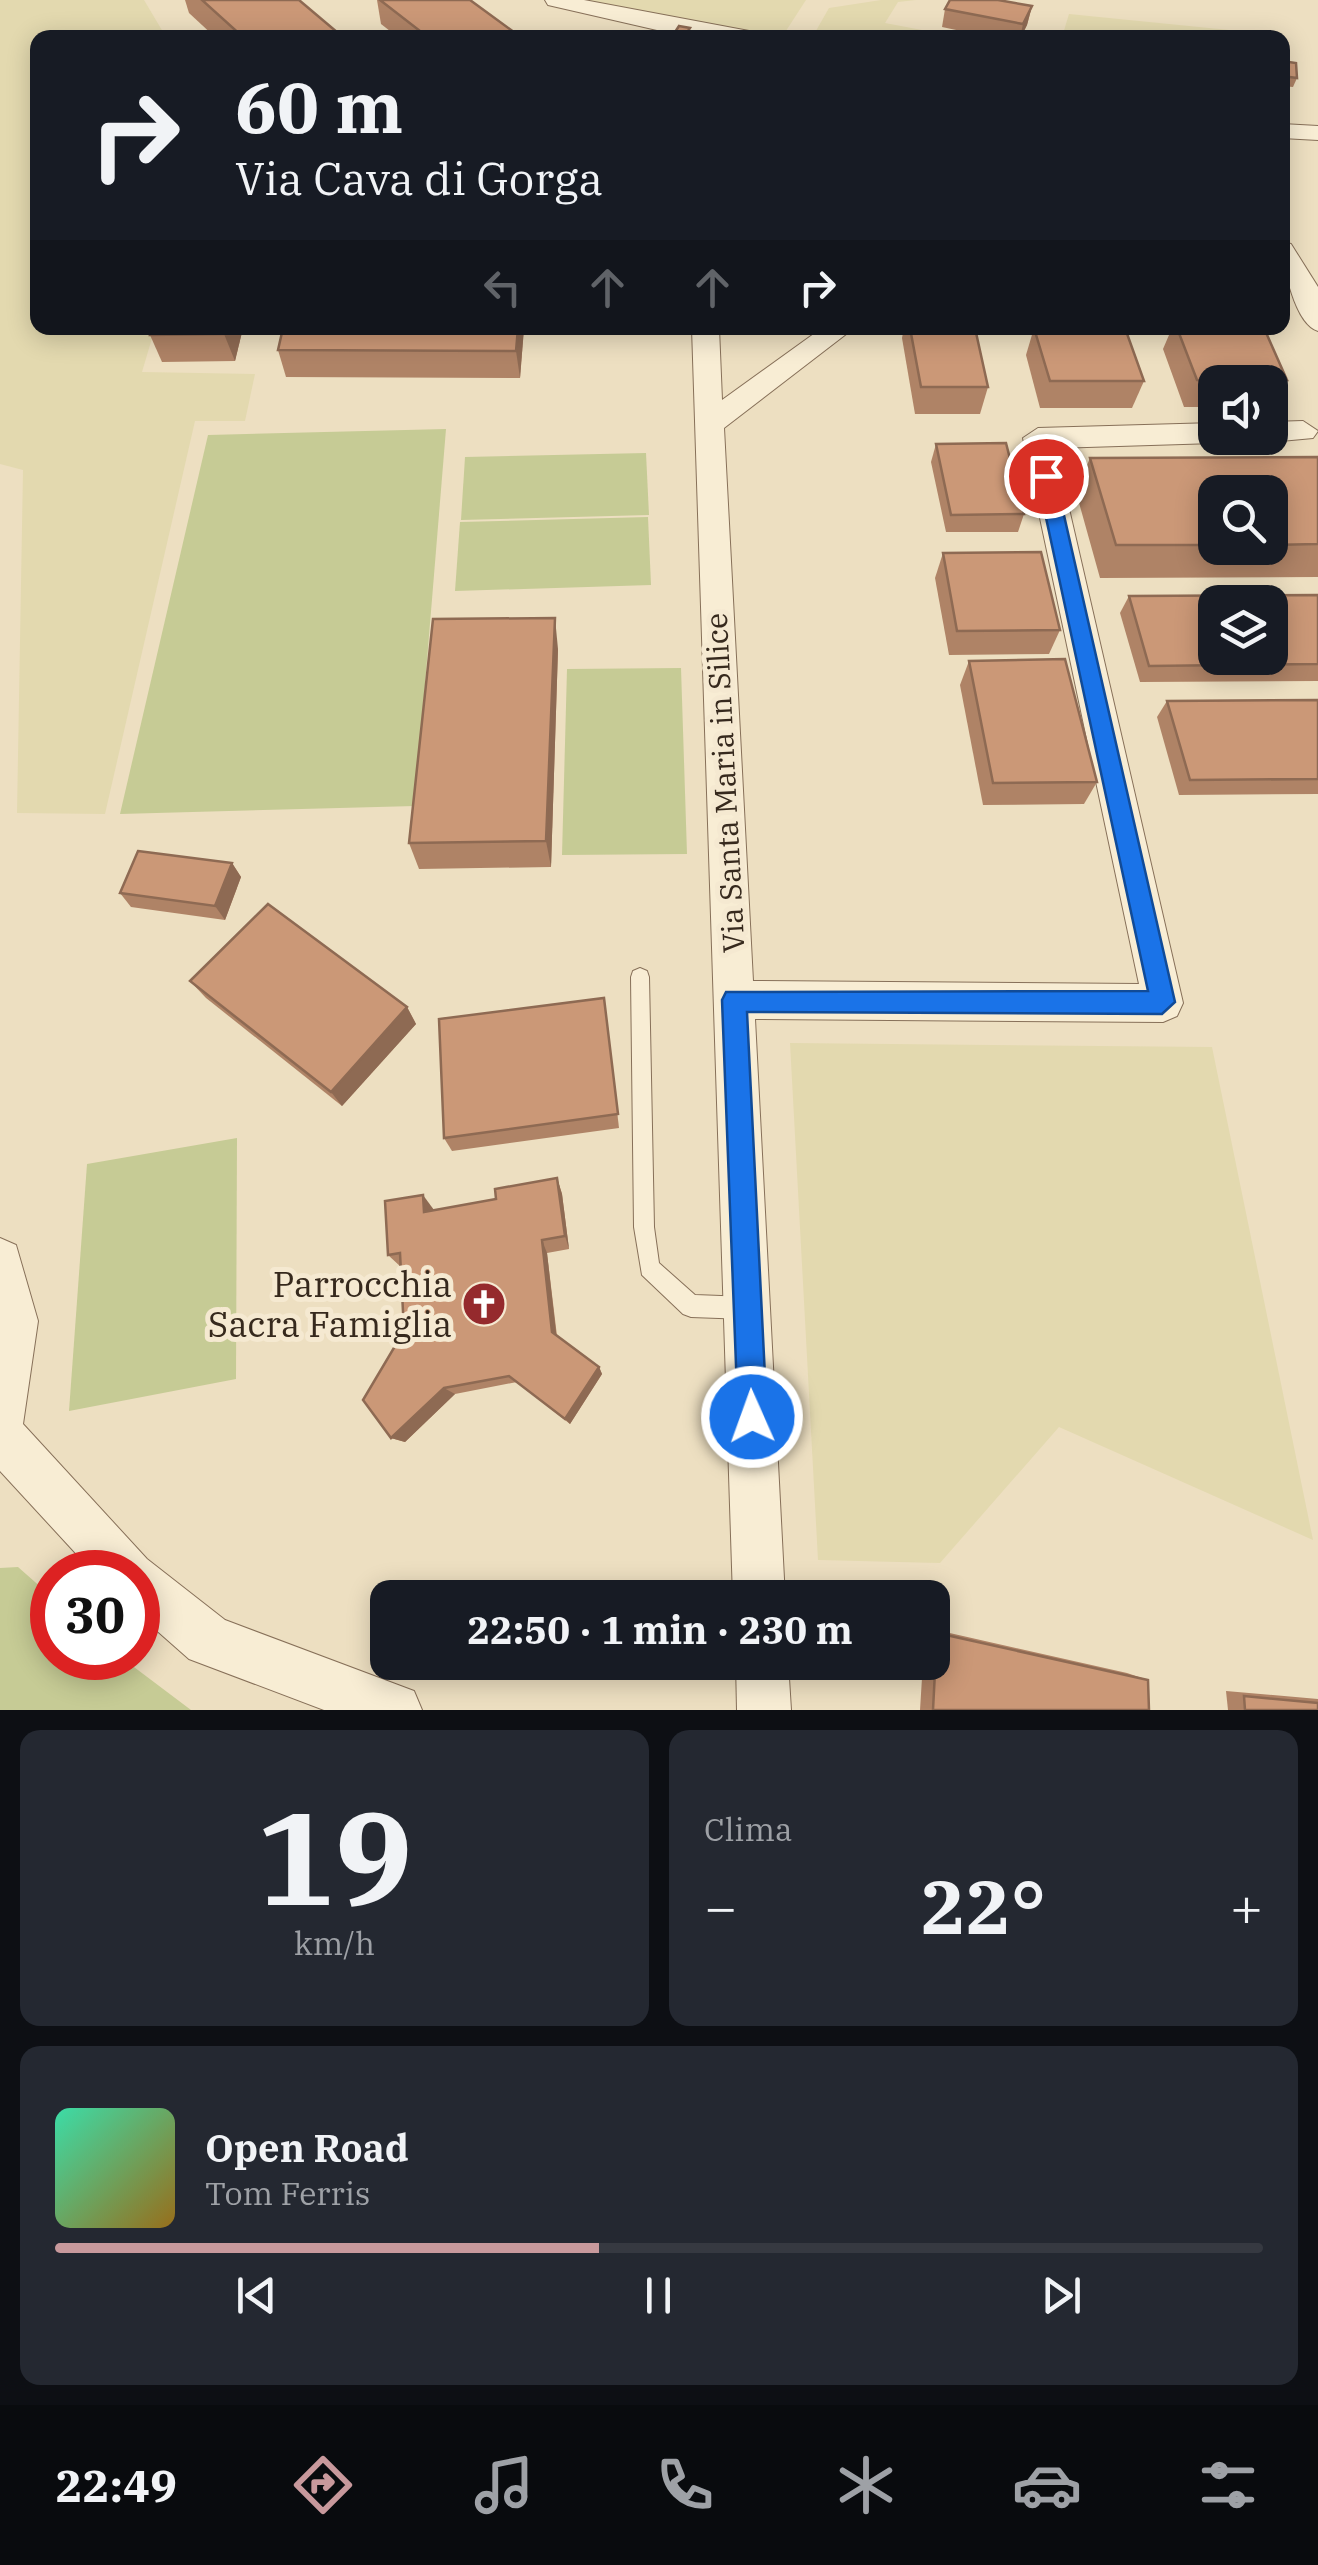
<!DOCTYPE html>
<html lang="it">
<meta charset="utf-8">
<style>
body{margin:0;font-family:"IBM Plex Serif",serif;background:#242831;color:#f1f3f6;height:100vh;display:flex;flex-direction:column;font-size:38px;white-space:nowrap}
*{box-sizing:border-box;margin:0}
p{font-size:32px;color:#9ea1a6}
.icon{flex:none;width:55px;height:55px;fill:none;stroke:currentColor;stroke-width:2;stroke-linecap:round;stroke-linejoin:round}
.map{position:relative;height:1710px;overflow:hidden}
.drawer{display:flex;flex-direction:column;gap:20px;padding:20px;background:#0d0f14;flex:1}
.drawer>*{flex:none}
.banner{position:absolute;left:30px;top:30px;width:1260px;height:305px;border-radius:20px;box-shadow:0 5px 25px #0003;background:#171b24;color:#f1f3f6;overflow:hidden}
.buttons{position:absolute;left:1198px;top:365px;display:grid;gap:20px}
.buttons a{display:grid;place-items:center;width:90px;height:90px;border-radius:20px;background:#171b24;box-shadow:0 5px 25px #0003;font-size:50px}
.speed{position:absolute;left:30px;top:1550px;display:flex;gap:20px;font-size:50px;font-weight:700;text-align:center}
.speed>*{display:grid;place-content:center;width:130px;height:130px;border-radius:50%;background:#171b24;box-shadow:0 5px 25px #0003;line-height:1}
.speed .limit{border:15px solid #d22;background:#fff;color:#111}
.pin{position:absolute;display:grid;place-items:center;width:85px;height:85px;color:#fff;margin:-42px;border:5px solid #fff;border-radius:50%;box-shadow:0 2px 10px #0007}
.me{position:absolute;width:110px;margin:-55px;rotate:358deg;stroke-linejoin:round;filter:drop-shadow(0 0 8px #0008)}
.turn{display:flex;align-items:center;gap:35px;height:210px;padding:0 40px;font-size:45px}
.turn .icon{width:130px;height:130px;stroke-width:2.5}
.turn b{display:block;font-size:70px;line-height:85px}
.lanes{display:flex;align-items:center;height:95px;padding:0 40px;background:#0003;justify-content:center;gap:50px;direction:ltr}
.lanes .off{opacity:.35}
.big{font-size:75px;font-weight:700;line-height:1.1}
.drawer .tile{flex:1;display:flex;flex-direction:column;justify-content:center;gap:15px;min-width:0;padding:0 35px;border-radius:20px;background:#242831}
.drawer .dial{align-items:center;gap:0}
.dial b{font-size:130px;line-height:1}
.song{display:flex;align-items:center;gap:30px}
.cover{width:120px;height:120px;border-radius:15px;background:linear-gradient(135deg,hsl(160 70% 55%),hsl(40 70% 35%))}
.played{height:10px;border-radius:5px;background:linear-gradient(90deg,#c8999c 45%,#363941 45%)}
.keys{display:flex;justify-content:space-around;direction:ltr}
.heat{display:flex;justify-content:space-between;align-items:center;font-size:55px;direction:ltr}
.drawer .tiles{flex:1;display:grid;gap:20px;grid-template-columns:1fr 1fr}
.tile:last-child{grid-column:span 2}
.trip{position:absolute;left:370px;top:1580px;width:580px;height:100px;border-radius:20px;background:#171b24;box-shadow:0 5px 25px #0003;font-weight:700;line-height:100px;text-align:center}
.tab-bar{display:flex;height:160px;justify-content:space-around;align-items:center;background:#090b0e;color:#9ea1a6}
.tab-bar .icon{width:70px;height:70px}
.tab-bar .selected{color:#c8999c}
.tab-bar b{font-size:45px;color:#f1f3f6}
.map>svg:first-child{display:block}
.farmland{fill:#e3d9af}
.green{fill:#c6cb95}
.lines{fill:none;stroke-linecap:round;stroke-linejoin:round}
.service-casing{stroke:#877059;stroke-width:2}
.minor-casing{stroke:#877059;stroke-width:2}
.service{fill:#f8edd4;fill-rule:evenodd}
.minor{fill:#f8edd4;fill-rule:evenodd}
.wall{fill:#af8366;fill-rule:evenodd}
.shaded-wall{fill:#8e6a53}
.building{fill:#cb9877;stroke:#8e6a53;stroke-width:2.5;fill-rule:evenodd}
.route{fill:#1a73e8;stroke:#114b97;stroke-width:2.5}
.labels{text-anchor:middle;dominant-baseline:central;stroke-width:10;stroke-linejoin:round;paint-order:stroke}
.street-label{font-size:30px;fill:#36291d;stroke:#f5e9d1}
.near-poi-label{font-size:35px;fill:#36291d;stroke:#f5e9d1;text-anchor:end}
</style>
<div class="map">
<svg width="1318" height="1710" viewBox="0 0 1318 1710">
<rect width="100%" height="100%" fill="#eddfc1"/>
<g class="farmland">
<path d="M0,0H144L166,37L38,38V328H155L142,372L255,374L245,421H195L105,814L17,813L23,470L0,464Z"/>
<path d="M573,0H806L782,37L673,23Z"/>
<path d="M881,0H916L898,2L885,23L959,37L813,36L829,8Z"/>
<path d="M1069,14L1259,33V37H1062Z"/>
<path d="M790,1043L1212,1047L1313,1540L1059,1427L940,1563L818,1560Z"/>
</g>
<g class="green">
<path d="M446,429L415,806L120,814L208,435Z"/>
<path d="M646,453L649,515L461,520L465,457Z"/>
<path d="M648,517L651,585L455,591L460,522Z"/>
<path d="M681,668L687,854L562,855L567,669Z"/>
<path d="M237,1138L236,1379L69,1411L87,1164Z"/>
<path d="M18,1567L52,1597V1658H122L191,1710H0V1568Z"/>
</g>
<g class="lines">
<defs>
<path id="service" d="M640,968L647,971L649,977L654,1227L659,1263L695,1295L747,1297L755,1300L758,1308L755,1316L747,1319L691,1317L683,1314L642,1275L634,1227L631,977L633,971Z"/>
<g id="minor">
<path d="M545,0H584L749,31L760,38L670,33L548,5Z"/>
<path d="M1282,124L1318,126V140L1282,138Z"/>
<path d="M1282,242L1291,244L1318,287V331C1295,325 1282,264 1282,242Z"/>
<path d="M692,328H719L722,400L822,328H854L724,428L753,981L1139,984L1023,438L1038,428L1215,423V438H1227L1215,443L1055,448L1183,1003L1177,1016L1163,1022L755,1019L785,1598H733Z"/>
<path d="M1303,421L1318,431L1313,438L1270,442L1259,438H1270V422Z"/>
<path d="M0,1238L16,1245L38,1321L23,1424L147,1559L225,1620L414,1691L422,1710H324L189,1659L138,1614V1572H93L0,1471Z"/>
<path d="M736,1662H788L791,1710H737Z"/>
</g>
</defs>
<use href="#service" class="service-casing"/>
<use href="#minor" class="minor-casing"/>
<use href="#service" class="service"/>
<use href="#minor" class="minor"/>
</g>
<g class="wall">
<path d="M185,0H299L344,38H216L189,13Z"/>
<path d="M377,0H470L522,38H399L381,24Z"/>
<path d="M1032,6L1027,25L1021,38H994L942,27L945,9Z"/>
<path d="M679,26L690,38H675V32Z"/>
<path d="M1282,61L1297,78L1293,87L1282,86Z"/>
<path d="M152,328H243L235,361L162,362L150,335Z"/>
<path d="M524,328L520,378L286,377L278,350Z"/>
<path d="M904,328H975L988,387L980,414H915L902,338Z"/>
<path d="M1034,328L1144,381L1132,408H1040L1026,355Z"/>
<path d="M1172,328H1264L1287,380L1272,407H1270V382H1215V407H1184L1163,349Z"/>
<path d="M936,444L1024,514L1018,532H946L931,462Z"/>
<path d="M1318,457V577L1100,578L1076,492L1090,458ZM1215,492H1270V548H1215Z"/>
<path d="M943,553L1060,630L1049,654L949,655L935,578Z"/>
<path d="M1318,595V681L1140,682L1120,613L1129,596Z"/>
<path d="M558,649L551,867L419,869L409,843Z"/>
<path d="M969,661L1097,782L1084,804L983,805L960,685Z"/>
<path d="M1318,700V794L1179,795L1157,717L1167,701Z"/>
<path d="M232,863L241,877L225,920L131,907L120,893Z"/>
<path d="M190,981L407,1007L416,1024L342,1106L206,998Z"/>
<path d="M604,998L619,1128L452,1151L444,1138Z"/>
<path d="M557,1178L562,1194L569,1249L547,1253L557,1336L599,1367L602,1374L570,1424L517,1382L455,1394L405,1442L391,1438L404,1331L401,1267L388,1255L434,1210L496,1199Z"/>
<path d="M932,1629L1127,1673L1148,1680L1149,1710H920L923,1662H932Z"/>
<path d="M1226,1691L1318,1699V1710H1228Z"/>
</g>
<g class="shaded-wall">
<path d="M1032,6L1027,25L1020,38L1023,24Z"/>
<path d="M226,328H243L235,361L224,334Z"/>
<path d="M518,328H524L520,378L516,351Z"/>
<path d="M555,618L558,649L551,867L546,841Z"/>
<path d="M232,863L241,877L225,920L215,906Z"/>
<path d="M407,1007L416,1024L342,1106L331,1092Z"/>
<path d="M557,1178L562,1194L569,1249L565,1236Z"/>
<path d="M423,1195L434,1210L424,1212Z"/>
<path d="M542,1240L547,1253L557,1341L552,1332Z"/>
<path d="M599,1367L602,1374L570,1424L565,1419Z"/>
<path d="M444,1388L455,1394L405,1442L391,1438Z"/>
</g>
<g class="building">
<path d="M202,0H299L344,38H244Z"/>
<path d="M380,0H470L522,38H429Z"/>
<path d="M950,0H998L1032,6L1023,24L945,9Z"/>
<path d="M679,26L690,28L686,34L675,32Z"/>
<path d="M1282,61L1296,63L1297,78L1282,76Z"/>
<path d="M152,328H226L224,334L150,335Z"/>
<path d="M283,328H518L516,351L278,350Z"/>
<path d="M910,328H975L988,387H921Z"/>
<path d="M1034,328H1125L1144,381H1050Z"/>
<path d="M1177,328H1264L1287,380H1197Z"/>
<path d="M1006,443L1024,514L951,515L936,444Z"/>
<path d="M1318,457V544L1270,545V492H1215V545H1116L1090,458Z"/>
<path d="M1041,552L1060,630L957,631L943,553Z"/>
<path d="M1318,595V664L1149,666L1129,596ZM1215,602H1270V658H1215Z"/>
<path d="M555,618L546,841L409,843L433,619Z"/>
<path d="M1065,659L1097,782L993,783L969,661Z"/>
<path d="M1318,700V779L1190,780L1167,701Z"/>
<path d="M138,851L232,863L215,906L120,893Z"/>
<path d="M268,904L407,1007L331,1092L190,981Z"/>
<path d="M604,998L618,1114L444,1138L439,1019Z"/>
<path d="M557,1178L565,1236L542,1240L552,1332L599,1367L565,1419L509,1376L444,1388L391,1438L363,1400L404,1331L400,1253L388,1255L385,1201L423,1195L424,1212L496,1199L495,1189Z"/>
<path d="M937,1633L1148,1680L1149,1710H933Z"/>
<path d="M1244,1696L1318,1703V1710H1245Z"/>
</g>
<path class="route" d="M1046,469L1055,476L1175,1002L1162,1014L747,1012L767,1417L763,1427L752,1431L742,1427L738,1417L722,1000L726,992L1148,991L1037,476Z"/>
<defs>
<symbol id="church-disc" viewBox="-11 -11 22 22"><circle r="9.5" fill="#952a2d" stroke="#f5e9d1"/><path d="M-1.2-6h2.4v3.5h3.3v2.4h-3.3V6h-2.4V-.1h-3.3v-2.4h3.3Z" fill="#fff"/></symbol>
</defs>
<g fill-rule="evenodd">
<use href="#church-disc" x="459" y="1279" width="50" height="50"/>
</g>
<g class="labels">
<g class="street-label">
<text transform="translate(724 783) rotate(-93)">Via Santa Maria in Silice</text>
</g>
<g class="near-poi-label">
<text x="452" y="1284">Parrocchia<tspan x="452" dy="40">Sacra Famiglia</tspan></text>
</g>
</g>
</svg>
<div class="buttons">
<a><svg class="icon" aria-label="sound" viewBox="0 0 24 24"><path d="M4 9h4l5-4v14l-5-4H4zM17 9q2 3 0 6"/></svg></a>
<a><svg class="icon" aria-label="search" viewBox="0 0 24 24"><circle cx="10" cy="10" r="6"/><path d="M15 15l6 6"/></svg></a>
<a><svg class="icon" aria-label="layers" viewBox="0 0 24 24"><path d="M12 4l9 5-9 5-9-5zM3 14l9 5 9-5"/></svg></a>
</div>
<div class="speed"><div class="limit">30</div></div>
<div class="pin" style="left:1046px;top:476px;background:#d93025"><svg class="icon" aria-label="arrive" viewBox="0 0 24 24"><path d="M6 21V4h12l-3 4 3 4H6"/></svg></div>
<svg class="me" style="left:752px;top:1417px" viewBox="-20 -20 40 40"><circle r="17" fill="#1a73e8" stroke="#fff" stroke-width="3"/><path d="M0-11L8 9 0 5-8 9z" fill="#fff"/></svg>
<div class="trip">22:50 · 1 min · 230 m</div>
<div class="banner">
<div class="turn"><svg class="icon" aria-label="right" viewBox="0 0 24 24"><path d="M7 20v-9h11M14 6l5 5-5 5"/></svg><div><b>60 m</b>Via Cava di Gorga</div></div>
<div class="lanes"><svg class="icon off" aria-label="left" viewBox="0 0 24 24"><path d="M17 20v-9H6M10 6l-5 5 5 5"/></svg><svg class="icon off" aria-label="ahead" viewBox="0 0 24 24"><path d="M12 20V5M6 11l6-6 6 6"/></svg><svg class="icon off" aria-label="ahead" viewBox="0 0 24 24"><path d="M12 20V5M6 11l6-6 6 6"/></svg><svg class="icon" aria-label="right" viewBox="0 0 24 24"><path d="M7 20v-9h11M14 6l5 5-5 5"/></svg></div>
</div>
</div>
<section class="drawer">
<div class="tiles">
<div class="tile dial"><b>19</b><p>km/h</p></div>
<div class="tile"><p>Clima</p>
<div class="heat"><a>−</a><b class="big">22°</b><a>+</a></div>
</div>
<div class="tile">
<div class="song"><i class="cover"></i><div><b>Open Road</b><p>Tom Ferris</p></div></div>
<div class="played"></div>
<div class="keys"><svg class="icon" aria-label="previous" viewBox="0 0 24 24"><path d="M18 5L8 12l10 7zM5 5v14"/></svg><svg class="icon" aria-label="pause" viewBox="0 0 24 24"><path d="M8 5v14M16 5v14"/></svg><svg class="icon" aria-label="next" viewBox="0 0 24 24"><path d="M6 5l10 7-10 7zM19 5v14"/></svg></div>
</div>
</div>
</section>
<nav class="tab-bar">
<b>22:49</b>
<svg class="icon selected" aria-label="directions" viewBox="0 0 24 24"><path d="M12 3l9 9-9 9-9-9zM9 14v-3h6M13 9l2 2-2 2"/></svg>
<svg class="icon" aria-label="music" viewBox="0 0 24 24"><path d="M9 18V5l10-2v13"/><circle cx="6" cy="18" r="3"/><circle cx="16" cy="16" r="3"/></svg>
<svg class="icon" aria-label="phone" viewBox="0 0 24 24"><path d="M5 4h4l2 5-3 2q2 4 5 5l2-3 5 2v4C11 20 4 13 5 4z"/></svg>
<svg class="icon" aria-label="climate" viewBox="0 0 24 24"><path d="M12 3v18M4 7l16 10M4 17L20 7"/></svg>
<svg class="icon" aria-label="car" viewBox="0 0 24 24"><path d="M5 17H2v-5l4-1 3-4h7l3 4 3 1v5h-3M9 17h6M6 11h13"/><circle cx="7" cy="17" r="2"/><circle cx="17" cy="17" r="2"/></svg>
<svg class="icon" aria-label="filters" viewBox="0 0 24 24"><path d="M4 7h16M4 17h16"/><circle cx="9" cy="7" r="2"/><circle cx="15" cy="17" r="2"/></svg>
</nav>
